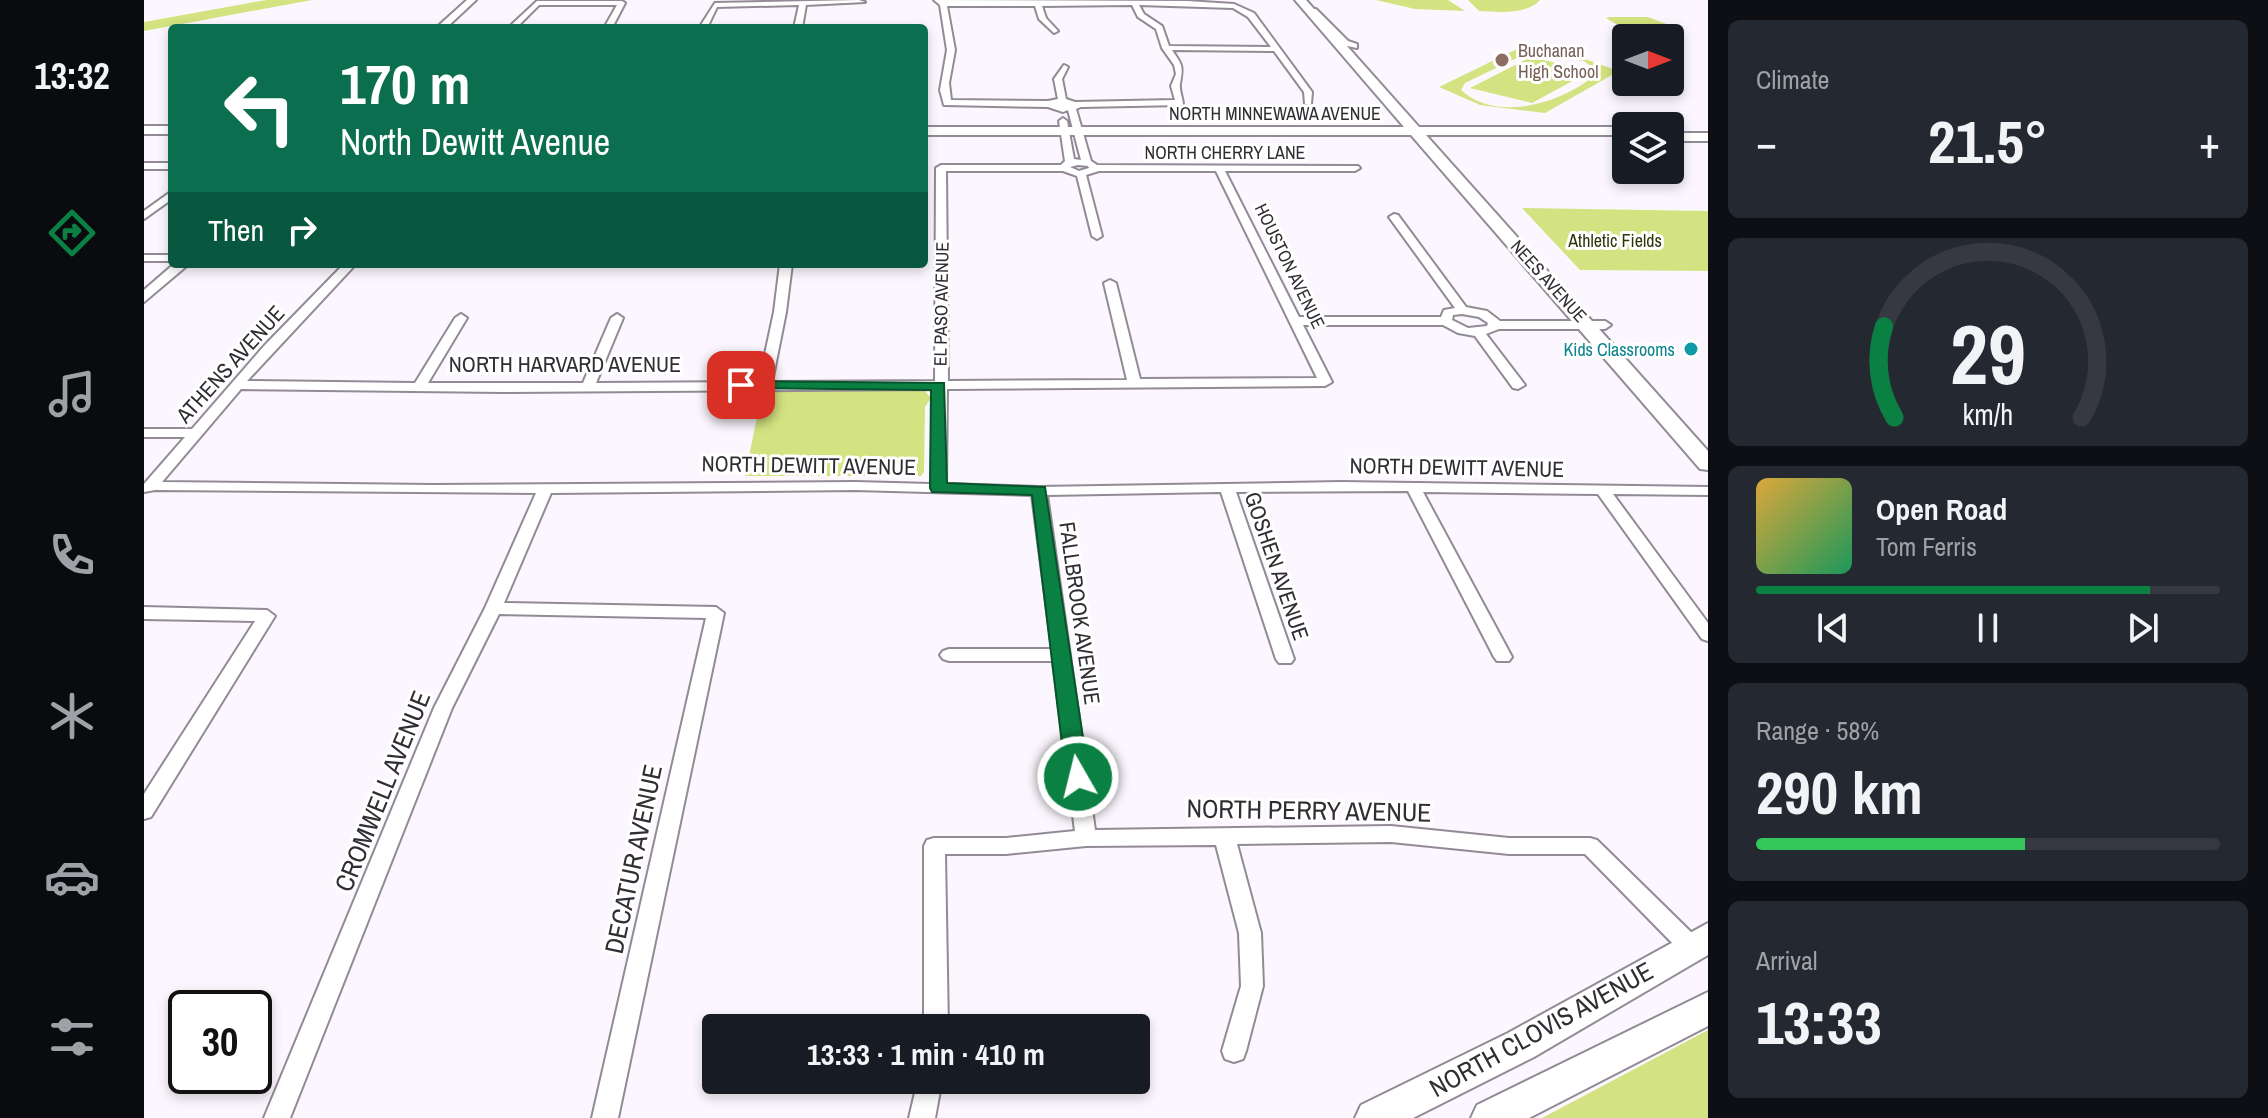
<!DOCTYPE html>
<meta charset="utf-8">
<style>
body{margin:0;font-family:"Archivo Narrow",sans-serif;background:#242831;color:#f1f3f6;height:100vh;display:flex;flex-direction:column;font-size:30px;white-space:nowrap}
*{box-sizing:border-box;margin:0}
p{font-size:26px;color:#9ea1a6}
.icon{flex:none;width:44px;height:44px;fill:none;stroke:currentColor;stroke-width:2;stroke-linecap:round;stroke-linejoin:round}
.map{position:relative;flex:1;overflow:hidden}
.details{display:flex;flex-direction:column;gap:20px;padding:20px;background:#0d0f14;width:560px}
.details>*{flex:none}
.banner{position:absolute;left:24px;top:24px;width:760px;height:244px;border-radius:8px;box-shadow:0 4px 12px #0003;background:#0b6e4f;color:#fff;overflow:hidden}
.needle{width:52px;rotate:90deg}
.fabs{position:absolute;left:1468px;top:24px;display:grid;gap:16px}
.fabs a{display:grid;place-items:center;width:72px;height:72px;border-radius:8px;background:#171b24;box-shadow:0 4px 12px #0003;font-size:40px}
.speed{position:absolute;left:24px;top:990px;display:flex;gap:16px;font-size:40px;font-weight:700;text-align:center}
.speed>*{display:grid;place-content:center;width:104px;height:104px;border-radius:50%;background:#171b24;box-shadow:0 4px 12px #0003;line-height:1}
.speed .limit{border:4px solid #111;border-radius:12px;background:#fff;color:#111}
.pin{position:absolute;display:grid;place-items:center;width:68px;height:68px;color:#fff;margin:-34px;border-radius:16px;box-shadow:0 4px 12px #0006}
.me{position:absolute;width:88px;margin:-44px;rotate:352deg;stroke-linejoin:round;filter:drop-shadow(0 0 6px #0008)}
.turn{display:flex;align-items:center;gap:28px;height:168px;padding:0 40px;font-size:36px}
.turn .icon{width:104px;height:104px;stroke-width:2.5}
.turn b{display:block;font-size:56px;line-height:68px}
.then{display:flex;align-items:center;height:76px;padding:0 40px;background:#0003;gap:16px;font-size:30px}
.big{font-size:60px;font-weight:700;line-height:1.1}
.details .tile{flex:1;display:flex;flex-direction:column;justify-content:center;gap:12px;min-width:0;padding:0 28px;border-radius:12px;background:#242831}
.details .dial{align-items:center;gap:0}
.dial svg{height:208px;overflow:visible;fill:none;stroke:#363941;stroke-width:7;stroke-linecap:round;text-anchor:middle}
.dial text{fill:#f1f3f6;stroke:none}
.song{display:flex;align-items:center;gap:24px}
.cover{width:96px;height:96px;border-radius:12px;background:linear-gradient(135deg,hsl(40 70% 55%),hsl(150 70% 35%))}
.played{height:8px;border-radius:4px;background:linear-gradient(90deg,#0b8043 85%,#363941 85%)}
.keys{display:flex;justify-content:space-around;direction:ltr}
.heat{display:flex;justify-content:space-between;align-items:center;font-size:44px;direction:ltr}
.charge{height:12px;border-radius:6px;background:linear-gradient(90deg,#34c759 58%,#363941 0)}
.trip{position:absolute;left:558px;top:1014px;width:448px;height:80px;border-radius:8px;background:#171b24;box-shadow:0 4px 12px #0003;font-weight:700;line-height:80px;text-align:center}
main{display:flex;flex:1;min-height:0}
.tab-bar{display:flex;flex-direction:column;width:144px;justify-content:space-around;align-items:center;background:#090b0e;color:#9ea1a6}
.tab-bar .icon{width:56px;height:56px}
.tab-bar .on{color:#0b8043}
.tab-bar b{font-size:36px;color:#f1f3f6}
.map>svg:first-child{display:block}
.green{fill:#d4e381;fill-rule:evenodd}
.lines{fill:none;stroke-linecap:round;stroke-linejoin:round}
.minor-casing{stroke:#928a95;stroke-width:4}
.tertiary-casing{stroke:#928a95;stroke-width:4}
.secondary-casing{stroke:#928a95;stroke-width:4}
.minor{fill:#fff;fill-rule:evenodd}
.tertiary{fill:#fff;fill-rule:evenodd}
.secondary{fill:#fff;fill-rule:evenodd}
.route{fill:#0b8043;stroke:#07532c;stroke-width:2}
.education-dot{fill:#8d6e63;stroke:#fff;stroke-width:3}
.culture-dot{fill:#0f9aa8;stroke:#fff;stroke-width:3}
.labels{text-anchor:middle;dominant-baseline:central;stroke-width:6;stroke-linejoin:round;paint-order:stroke}
.far-education-label{font-size:18px;fill:#785e54;stroke:#fff;text-anchor:start}
.far-street-label{font-size:18px;fill:#312e33;stroke:#fff}
.far-park-label{font-size:18px;fill:#2f3509;stroke:#fff}
.far-culture-label{font-size:18px;fill:#0d838f;stroke:#fff;text-anchor:end}
.street-label{font-size:22px;fill:#312e33;stroke:#fff}
.near-street-label{font-size:26px;fill:#312e33;stroke:#fff}
</style>
<main>
<nav class="tab-bar">
<b>13:32</b>
<svg class="icon on" aria-label="directions" viewBox="0 0 24 24"><path d="M12 3l9 9-9 9-9-9zM9 14v-3h6M13 9l2 2-2 2"/></svg>
<svg class="icon" aria-label="music" viewBox="0 0 24 24"><path d="M9 18V5l10-2v13"/><circle cx="6" cy="18" r="3"/><circle cx="16" cy="16" r="3"/></svg>
<svg class="icon" aria-label="phone" viewBox="0 0 24 24"><path d="M5 4h4l2 5-3 2q2 4 5 5l2-3 5 2v4C11 20 4 13 5 4z"/></svg>
<svg class="icon" aria-label="climate" viewBox="0 0 24 24"><path d="M12 3v18M4 7l16 10M4 17L20 7"/></svg>
<svg class="icon" aria-label="car" viewBox="0 0 24 24"><path d="M5 17H2v-5l4-1 3-4h7l3 4 3 1v5h-3M9 17h6M6 11h13"/><circle cx="7" cy="17" r="2"/><circle cx="17" cy="17" r="2"/></svg>
<svg class="icon" aria-label="filters" viewBox="0 0 24 24"><path d="M4 7h16M4 17h16"/><circle cx="9" cy="7" r="2"/><circle cx="15" cy="17" r="2"/></svg>
</nav>
<div class="map">
<svg width="1564" height="1118" viewBox="0 0 1564 1118">
<rect width="100%" height="100%" fill="#fcf7fe"/>
<g class="green">
<path d="M122,0H168L0,31V22Z"/>
<path d="M1232,0H1304L1321,11L1271,9Z"/>
<path d="M1324,0H1396C1383,15 1354,12 1335,11Z"/>
<path d="M1465,17H1504L1528,26C1513,43 1478,29 1462,18Z"/>
<path d="M1373,49L1432,56L1475,71L1401,113L1336,105L1295,87ZM1398,54L1440,61L1454,72C1423,102 1353,124 1317,90L1321,83L1375,57Z"/>
<path d="M1387,57L1447,71L1388,103L1326,88Z"/>
<path d="M1378,208L1564,211V271L1436,270Z"/>
<path d="M772,389L781,391L787,398L781,407L780,472L777,476H601L618,392Z"/>
<path d="M1564,1030V1118H1398Z"/>
</g>
<g class="lines">
<defs>
<g id="minor">
<path d="M715,0L721,2L662,5L658,28H650L655,5L573,7L563,28H555L571,3Z"/>
<path d="M790,0L1043,1L1090,4L1110,13L1168,92L1167,104H1161L1160,92L1130,51L1028,50C1039,66 1039,66 1036,84C1035,90 1039,99 1039,105L937,107L932,109L947,161L953,165L1214,166L1216,168L1211,171H1081L1155,317H1297L1300,310L1311,308L1245,217L1250,214L1254,215L1322,307L1343,311L1356,321H1461L1467,325L1461,329H1355L1342,334L1381,385L1374,389L1369,388L1331,336L1314,333L1299,325H1159L1188,382L1181,386L803,389L802,484L895,487L1197,482L1564,487V495L1469,494L1564,623V641L1558,639L1454,494L1279,492L1368,657L1365,661H1353L1350,657L1264,491L1092,492L1150,659L1147,663H1135L1132,659L1077,492L903,495L951,830L1247,826L1365,838H1446L1453,840L1554,939L1557,946L1554,953L1546,956L1538,953L1441,854H1365L1247,842L1093,844L1117,933L1119,986L1102,1051L1099,1059L1090,1062L1081,1059L1078,1051L1097,986L1095,933L1072,845L942,846L862,854H801L804,1028H780V846L783,840L790,838H862L931,831L909,661H805L799,659L796,655L799,651L805,649H908L888,495L711,490L407,493L360,603L572,607L580,613L474,1118H448L562,618L355,614L308,708L146,1118H120L290,708L341,608L392,493L11,490L0,492V484L41,437H0V429H48L120,346L200,264H212L103,381L271,383L311,318L317,314L323,318L284,383H439L467,318L473,314L479,318L452,383L615,382L630,312L636,264H648L642,312L628,382L791,381L792,168L797,165H917L921,161L915,121L919,118L923,121L930,159L937,160L924,110L919,112L904,107L800,105L796,90L803,50L796,5ZM988,5L994,17L1012,29L1018,48L1030,65L1032,74L1027,86L1031,100L931,102L922,99L918,79L924,67L920,65L910,79L914,99L904,101L807,100L805,83L811,50L803,6H891L895,19L910,33L914,31L902,18L898,6ZM995,5L1089,8L1104,17L1127,47L1025,46L1018,26L1000,14ZM934,165L944,166L945,168L935,171L926,167ZM802,171H919L933,176L948,236L953,239L958,236L942,175L955,171H1072L1173,378L996,379L972,283L966,280L960,283L983,380L804,381ZM1318,314L1335,317L1344,323L1343,326L1324,328L1308,320L1309,315ZM97,389L359,392L790,389L787,484L711,482L289,485L18,482Z"/>
<path d="M393,1H478L481,3L468,28H460L473,5H395L372,28H364Z"/>
<rect x="0" y="163" width="28" height="6"/>
<path d="M28,191V199L0,219V211Z"/>
<rect x="0" y="255" width="28" height="6"/>
<path d="M0,607L123,610L131,616L7,817L0,819V794L111,621L0,619Z"/>
<path d="M774,1080H798L791,1118H765Z"/>
</g>
<g id="tertiary">
<path d="M323,0H332L302,28H292Z"/>
<path d="M1166,9H1172L1204,41L1213,44V48L1198,45L1166,13Z"/>
<path d="M30,264H45L0,302V290Z"/>
</g>
<g id="secondary">
<path d="M1151,0H1162L1275,127H1482V135H1282L1564,451V470L1556,469L1267,135H780V127H1260Z"/>
<rect x="0" y="126" width="28" height="8"/>
<rect x="1526" y="133" width="38" height="8"/>
<path d="M1564,923V955L1390,1057L1269,1118H1211L1217,1105L1364,1033Z"/>
<path d="M1564,992V1026L1385,1118H1327L1333,1105Z"/>
</g>
</defs>
<use href="#minor" class="minor-casing"/>
<use href="#tertiary" class="tertiary-casing"/>
<use href="#secondary" class="secondary-casing"/>
<use href="#minor" class="minor"/>
<use href="#tertiary" class="tertiary"/>
<use href="#secondary" class="secondary"/>
</g>
<path class="route" d="M597,381L800,383L803,483L901,487L945,777L941,783L934,785L926,783L922,777L888,495L788,492L786,488L787,390L591,388V382Z"/>
<circle class="education-dot" cx="1358" cy="60" r="8"/>
<circle class="culture-dot" cx="1547" cy="349" r="8"/>
<g class="labels">
<g class="far-education-label">
<text x="1374" y="50">Buchanan<tspan x="1374" dy="21">High School</tspan></text>
</g>
<g class="far-street-label">
<text x="1131" y="113">NORTH MINNEWAWA AVENUE</text>
<text x="1081" y="152">NORTH CHERRY LANE</text>
<text transform="translate(1146 266) rotate(64)">HOUSTON AVENUE</text>
<text transform="translate(1405 281) rotate(48)">NEES AVENUE</text>
<text transform="translate(797 304) rotate(-89)">EL PASO AVENUE</text>
</g>
<g class="far-park-label">
<text x="1471" y="240">Athletic Fields</text>
</g>
<g class="far-culture-label">
<text x="1531" y="349">Kids Classrooms</text>
</g>
<g class="street-label">
<text transform="translate(86 364) rotate(-48)">ATHENS AVENUE</text>
<text x="421" y="364">NORTH HARVARD AVENUE</text>
<text transform="translate(665 465) rotate(1)">NORTH DEWITT AVENUE</text>
<text transform="translate(1313 467) rotate(1)">NORTH DEWITT AVENUE</text>
<text transform="translate(1133 566) rotate(71)">GOSHEN AVENUE</text>
<text transform="translate(936 613) rotate(82)">FALLBROOK AVENUE</text>
</g>
<g class="near-street-label">
<text transform="translate(238 791) rotate(-68)">CROMWELL AVENUE</text>
<text transform="translate(1165 810) rotate(1)">NORTH PERRY AVENUE</text>
<text transform="translate(489 859) rotate(-78)">DECATUR AVENUE</text>
<text transform="translate(1397 1029) rotate(-29)">NORTH CLOVIS AVENUE</text>
</g>
</g>
</svg>
<div class="fabs">
<a><svg class="needle" viewBox="-14 -14 28 28"><path d="M0-13l5 13h-10z" fill="#e53935"/><path d="M0 13l5-13h-10z" fill="#9ea1a6"/></svg></a>
<a><svg class="icon" aria-label="layers" viewBox="0 0 24 24"><path d="M12 4l9 5-9 5-9-5zM3 14l9 5 9-5"/></svg></a>
</div>
<div class="speed"><div class="limit">30</div></div>
<div class="pin" style="left:597px;top:385px;background:#d93025"><svg class="icon" aria-label="arrive" viewBox="0 0 24 24"><path d="M6 21V4h12l-3 4 3 4H6"/></svg></div>
<svg class="me" style="left:934px;top:777px" viewBox="-20 -20 40 40"><circle r="17" fill="#0b8043" stroke="#fff" stroke-width="3"/><path d="M0-11L8 9 0 5-8 9z" fill="#fff"/></svg>
<div class="trip">13:33 · 1 min · 410 m</div>
<div class="banner">
<div class="turn"><svg class="icon" aria-label="left" viewBox="0 0 24 24"><path d="M17 20v-9H6M10 6l-5 5 5 5"/></svg><div><b>170 m</b>North Dewitt Avenue</div></div>
<div class="then">Then<svg class="icon" aria-label="right" viewBox="0 0 24 24"><path d="M7 20v-9h11M14 6l5 5-5 5"/></svg></div>
</div>
</div>
<section class="details">
<div class="tile"><p>Climate</p>
<div class="heat"><a>−</a><b class="big">21.5°</b><a>+</a></div>
</div>
<div class="tile dial"><svg viewBox="0 0 100 80">
<path d="M14 69A42 42 0 1 1 86 69"/>
<path d="M14 69A42 42 0 0 1 10 34" stroke="#0b8043"/>
<text x="50" y="56" font-size="32" font-weight="700">29</text>
<text x="50" y="72" font-size="11">km/h</text>
</svg></div>
<div class="tile">
<div class="song"><i class="cover"></i><div><b>Open Road</b><p>Tom Ferris</p></div></div>
<div class="played"></div>
<div class="keys"><svg class="icon" aria-label="previous" viewBox="0 0 24 24"><path d="M18 5L8 12l10 7zM5 5v14"/></svg><svg class="icon" aria-label="pause" viewBox="0 0 24 24"><path d="M8 5v14M16 5v14"/></svg><svg class="icon" aria-label="next" viewBox="0 0 24 24"><path d="M6 5l10 7-10 7zM19 5v14"/></svg></div>
</div>
<div class="tile"><p>Range · 58%</p><b class="big">290 km</b><div class="charge"></div></div>
<div class="tile"><p>Arrival</p><b class="big">13:33</b></div>
</section>
</main>
